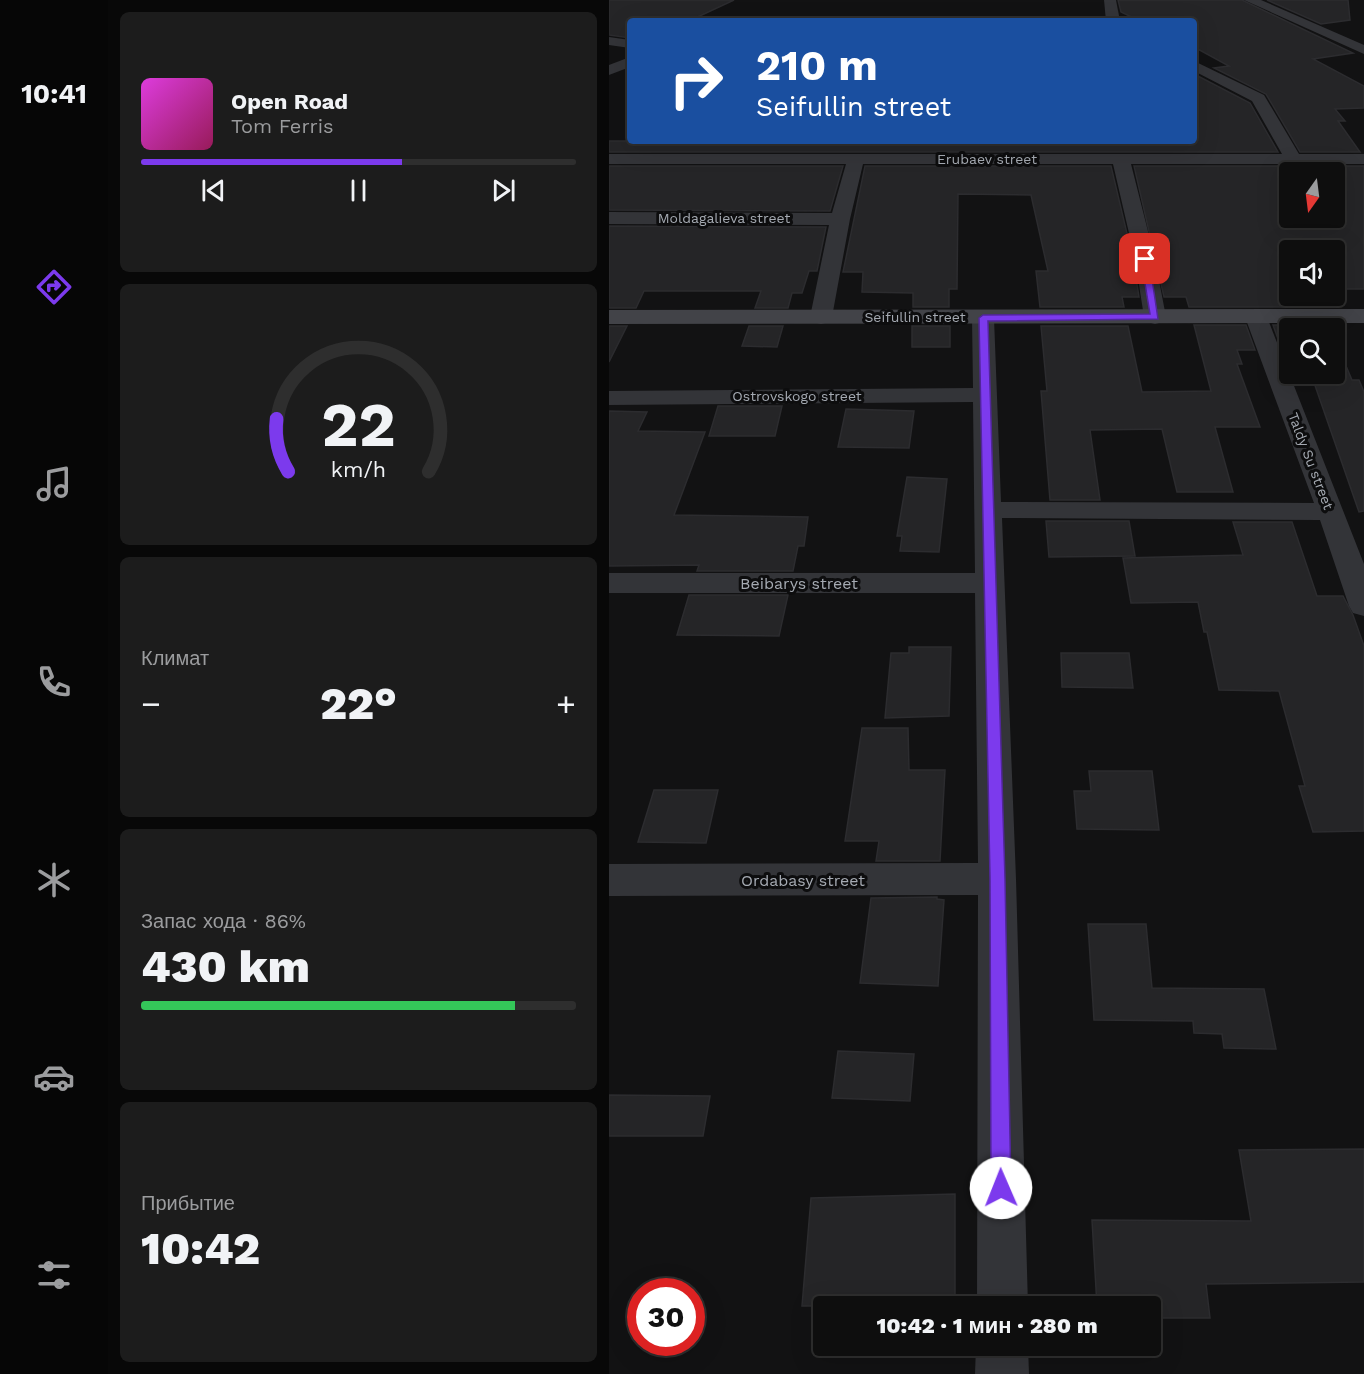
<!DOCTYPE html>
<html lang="ru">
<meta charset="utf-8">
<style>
body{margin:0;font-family:"Work Sans",sans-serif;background:#1c1c1c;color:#f1f3f6;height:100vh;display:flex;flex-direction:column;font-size:22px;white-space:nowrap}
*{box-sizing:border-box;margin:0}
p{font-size:20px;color:#9b9c9e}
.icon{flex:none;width:33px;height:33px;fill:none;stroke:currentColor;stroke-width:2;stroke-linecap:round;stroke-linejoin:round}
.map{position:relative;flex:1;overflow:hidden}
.details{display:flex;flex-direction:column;gap:12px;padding:12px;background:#080808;width:501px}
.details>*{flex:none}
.guide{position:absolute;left:18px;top:18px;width:570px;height:126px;border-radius:6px;box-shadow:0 6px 24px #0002,0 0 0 2px #2e2e2e;background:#1a4fa0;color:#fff;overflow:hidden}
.needle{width:39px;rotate:194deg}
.controls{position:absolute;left:670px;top:162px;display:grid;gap:12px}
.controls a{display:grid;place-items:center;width:66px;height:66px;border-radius:6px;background:#0e0e0e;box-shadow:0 6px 24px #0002,0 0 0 2px #2e2e2e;font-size:30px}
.speed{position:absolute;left:18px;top:1278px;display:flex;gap:12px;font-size:30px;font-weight:700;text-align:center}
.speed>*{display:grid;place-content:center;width:78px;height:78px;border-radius:50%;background:#0e0e0e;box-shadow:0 6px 24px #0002,0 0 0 2px #2e2e2e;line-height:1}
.speed .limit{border:9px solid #d22;background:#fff;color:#111}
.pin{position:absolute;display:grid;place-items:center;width:51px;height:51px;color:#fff;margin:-26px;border-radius:12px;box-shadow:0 3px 9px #0006}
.me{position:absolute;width:66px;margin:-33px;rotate:359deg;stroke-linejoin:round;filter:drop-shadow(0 0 4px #0008)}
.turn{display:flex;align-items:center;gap:21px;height:126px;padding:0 30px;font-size:27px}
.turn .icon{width:78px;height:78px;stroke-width:2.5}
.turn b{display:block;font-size:42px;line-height:51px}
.big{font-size:45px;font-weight:800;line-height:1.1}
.details .widget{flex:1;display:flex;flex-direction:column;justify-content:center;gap:9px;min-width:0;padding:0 21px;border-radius:9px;background:#1c1c1c}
.details .dial{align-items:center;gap:0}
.dial svg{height:156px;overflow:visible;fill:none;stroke:#2e2e2e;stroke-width:7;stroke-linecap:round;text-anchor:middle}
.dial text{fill:#f1f3f6;stroke:none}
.song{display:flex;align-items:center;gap:18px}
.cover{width:72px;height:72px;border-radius:9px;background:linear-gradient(135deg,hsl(300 70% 55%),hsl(330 70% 35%))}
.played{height:6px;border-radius:3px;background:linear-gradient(90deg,#7c3aed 60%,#2e2e2e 60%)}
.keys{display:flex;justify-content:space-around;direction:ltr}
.heat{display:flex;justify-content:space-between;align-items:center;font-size:33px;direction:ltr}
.charge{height:9px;border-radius:4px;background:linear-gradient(90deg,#34c759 86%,#2e2e2e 0)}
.trip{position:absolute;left:204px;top:1296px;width:348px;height:60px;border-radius:6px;background:#0e0e0e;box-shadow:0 6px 24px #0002,0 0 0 2px #2e2e2e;font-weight:800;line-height:60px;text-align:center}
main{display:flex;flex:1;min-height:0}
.menu{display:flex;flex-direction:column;width:108px;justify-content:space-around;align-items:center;background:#060606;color:#9b9c9e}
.menu .icon{width:42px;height:42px}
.menu .on{color:#7c3aed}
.menu b{font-size:27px;color:#f1f3f6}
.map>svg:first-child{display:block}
.building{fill:#252527;stroke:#2c2c2f;stroke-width:1.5;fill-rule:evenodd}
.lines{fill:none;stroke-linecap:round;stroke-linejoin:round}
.street{fill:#333438;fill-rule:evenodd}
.secondary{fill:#424348;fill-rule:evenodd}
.route{fill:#7c3aed;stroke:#51269a;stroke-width:1.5}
.labels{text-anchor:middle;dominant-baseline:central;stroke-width:6;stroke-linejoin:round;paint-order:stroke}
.far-street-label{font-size:14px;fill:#a5aab2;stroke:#0d0d0e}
.street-label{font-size:16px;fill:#a5aab2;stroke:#0d0d0e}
</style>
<main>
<nav class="menu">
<b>10:41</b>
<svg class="icon on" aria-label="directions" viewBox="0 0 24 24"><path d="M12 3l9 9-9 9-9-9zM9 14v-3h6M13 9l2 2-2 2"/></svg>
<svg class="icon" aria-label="music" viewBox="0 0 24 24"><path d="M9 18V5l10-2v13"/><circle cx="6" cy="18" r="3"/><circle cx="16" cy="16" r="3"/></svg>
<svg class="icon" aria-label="phone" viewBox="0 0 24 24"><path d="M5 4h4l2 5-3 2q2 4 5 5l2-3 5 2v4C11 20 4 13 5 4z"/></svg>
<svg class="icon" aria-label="climate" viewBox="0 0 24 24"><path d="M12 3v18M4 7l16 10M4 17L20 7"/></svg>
<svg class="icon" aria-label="car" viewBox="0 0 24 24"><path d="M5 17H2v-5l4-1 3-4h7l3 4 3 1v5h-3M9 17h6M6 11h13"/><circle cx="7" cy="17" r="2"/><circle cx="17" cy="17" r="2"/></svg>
<svg class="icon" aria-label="filters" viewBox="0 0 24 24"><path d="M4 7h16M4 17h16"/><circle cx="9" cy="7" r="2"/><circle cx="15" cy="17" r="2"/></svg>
</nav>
<section class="details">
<div class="widget">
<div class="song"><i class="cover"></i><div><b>Open Road</b><p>Tom Ferris</p></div></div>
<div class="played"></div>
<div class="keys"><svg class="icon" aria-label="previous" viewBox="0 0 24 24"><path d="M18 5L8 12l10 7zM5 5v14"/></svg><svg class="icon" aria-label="pause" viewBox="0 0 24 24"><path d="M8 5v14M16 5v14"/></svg><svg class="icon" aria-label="next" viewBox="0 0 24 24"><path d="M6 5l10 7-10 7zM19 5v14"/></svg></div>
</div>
<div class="widget dial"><svg viewBox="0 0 100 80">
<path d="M14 69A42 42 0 1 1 86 69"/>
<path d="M14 69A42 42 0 0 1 8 42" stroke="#7c3aed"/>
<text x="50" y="56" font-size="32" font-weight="700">22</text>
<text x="50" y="72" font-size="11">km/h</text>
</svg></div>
<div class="widget"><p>Климат</p>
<div class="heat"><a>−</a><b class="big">22°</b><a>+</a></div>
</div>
<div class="widget"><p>Запас хода · 86%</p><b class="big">430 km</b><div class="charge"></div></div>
<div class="widget"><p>Прибытие</p><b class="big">10:42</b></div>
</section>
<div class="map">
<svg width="755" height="1374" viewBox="0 0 755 1374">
<rect width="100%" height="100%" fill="#121213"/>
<g class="building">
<path d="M0,0H125L80,21H21V38L0,35Z"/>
<path d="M509,0H633L744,53L704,59L755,86V108L726,109L736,121H729L751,152H691L657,94L605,68L620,66L585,47V21H531L512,12Z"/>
<path d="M658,0H739L741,20L712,24Z"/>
<path d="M585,74L641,103L669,152H0V141H585Z"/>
<path d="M0,166H234L221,211L0,210Z"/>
<path d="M256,166H502L524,259L530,297H513L515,307H431L427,271H439L422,195L349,194L348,289H340V307H304V293L253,292L254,272H234Z"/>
<path d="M525,166H755V289H726V250H681V296H707L712,307H580L577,297H555ZM681,172H726V218H681Z"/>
<path d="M0,226L217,227L208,271H200L193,293H183L179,308H146L152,291H35L27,308H0Z"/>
<path d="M585,325H637L646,350H628L633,364H628L651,427H606L624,492H568L553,429L481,430L491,500H441L432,391H438L432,326H519L533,392L602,391Z"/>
<path d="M664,325H720L721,328H681V350H673Z"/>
<path d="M0,326H18L0,362Z"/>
<path d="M140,326H174L168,347L133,346Z"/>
<rect x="303" y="326" width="38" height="21"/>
<path d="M726,340L743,380H750L755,392V511L750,512L702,374H726Z"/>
<path d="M109,406H173L166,436H100Z"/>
<path d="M237,409L305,411L300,448L229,447Z"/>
<path d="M0,411L38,412L29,431L96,432L65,515L199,517L195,546H189L184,571H88L90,565L0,566Z"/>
<path d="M298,477L338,479L330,552L291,551L293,536H288Z"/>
<path d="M437,521H520L526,556L440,557Z"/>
<path d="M624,522H683L708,596H734L744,615L755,646V831L704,832L690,786H696L670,691L610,690L598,632H595L589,602L522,603L514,558L634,555Z"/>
<path d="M80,595H179L170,636L68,635Z"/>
<path d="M300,647H342L340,716L276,718L282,653H300Z"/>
<path d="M452,653H520L524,688L453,687Z"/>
<path d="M253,728H299L300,770H336L331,861H267L270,841H236Z"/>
<path d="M480,771H543L550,830L468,829L465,791H482Z"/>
<path d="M45,790H109L97,843L29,842Z"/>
<path d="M328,897V899L335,900L329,986L251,983L262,898Z"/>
<path d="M479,924H537L543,988L655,989L667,1049L615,1048L613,1034L585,1033L584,1021L485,1020Z"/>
<path d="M229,1051L305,1054L301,1101L223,1098Z"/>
<path d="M0,1095L101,1096L94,1136H0Z"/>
<path d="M755,1149V1282L597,1284L601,1318H542V1306H488L483,1220L642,1221L630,1150Z"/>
<path d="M346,1194V1306H193L202,1198Z"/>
</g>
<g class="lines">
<g class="street">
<path d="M495,0H507L511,21H497Z"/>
<path d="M635,0H652L755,45V54Z"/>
<path d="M0,37L21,40V48L0,45Z"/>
<path d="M21,57V67L0,75V65Z"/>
<path d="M585,61L655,95L690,154H755V164H522L546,259L557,317L554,322L546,324L538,322L535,317L526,259L504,164H254L241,219L223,317L220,322L212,324L204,322L201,317L220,225L0,224V212L223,213L237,164H0V154H673L643,101L585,71Z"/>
<path d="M647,310L655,312L658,317L755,564V616L744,613L740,606L711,520L393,518L407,879L419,1306H368L369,895L0,896V864L369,863L366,593H0V573H366L364,402L0,405V391L364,388L363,318L366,313L374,311L382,313L385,318L392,502L705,503L636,317L639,312Z"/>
<path d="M367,1346H419L420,1374H366Z"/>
</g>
<path class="secondary" d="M755,309V323L0,324V310Z"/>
</g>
<path class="route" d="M536,256L540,259L549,319L379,321L396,879L402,1188L399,1195L392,1198L385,1195L382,1188L381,879L370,318L374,315L541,314L532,259Z"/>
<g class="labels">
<g class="far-street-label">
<text x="378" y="159">Erubaev street</text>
<text x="115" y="218">Moldagalieva street</text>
<text x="306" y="317">Seifullin street</text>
<text x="188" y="396">Ostrovskogo street</text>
<text transform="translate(702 461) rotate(69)">Taldy Su street</text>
</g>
<g class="street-label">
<text x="190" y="583">Beibarys street</text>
<text x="194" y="880">Ordabasy street</text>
</g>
</g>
</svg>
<div class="controls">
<a><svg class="needle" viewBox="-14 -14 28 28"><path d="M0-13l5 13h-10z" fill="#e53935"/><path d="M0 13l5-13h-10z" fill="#9b9c9e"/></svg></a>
<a><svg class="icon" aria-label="sound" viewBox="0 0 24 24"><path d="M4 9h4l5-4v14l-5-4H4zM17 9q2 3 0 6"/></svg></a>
<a><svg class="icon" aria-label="search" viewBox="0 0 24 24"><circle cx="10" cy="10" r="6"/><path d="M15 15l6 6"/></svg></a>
</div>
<div class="speed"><div class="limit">30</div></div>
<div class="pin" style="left:536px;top:259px;background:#d93025"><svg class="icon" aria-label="arrive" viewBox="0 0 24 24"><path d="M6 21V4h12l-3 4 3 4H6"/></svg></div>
<svg class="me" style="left:392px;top:1188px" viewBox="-20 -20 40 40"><circle r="19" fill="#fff"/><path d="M0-13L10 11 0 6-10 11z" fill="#7c3aed"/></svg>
<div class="trip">10:42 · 1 мин · 280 m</div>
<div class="guide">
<div class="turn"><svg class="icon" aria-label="right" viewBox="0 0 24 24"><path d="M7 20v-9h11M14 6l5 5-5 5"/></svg><div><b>210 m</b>Seifullin street</div></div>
</div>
</div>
</main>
